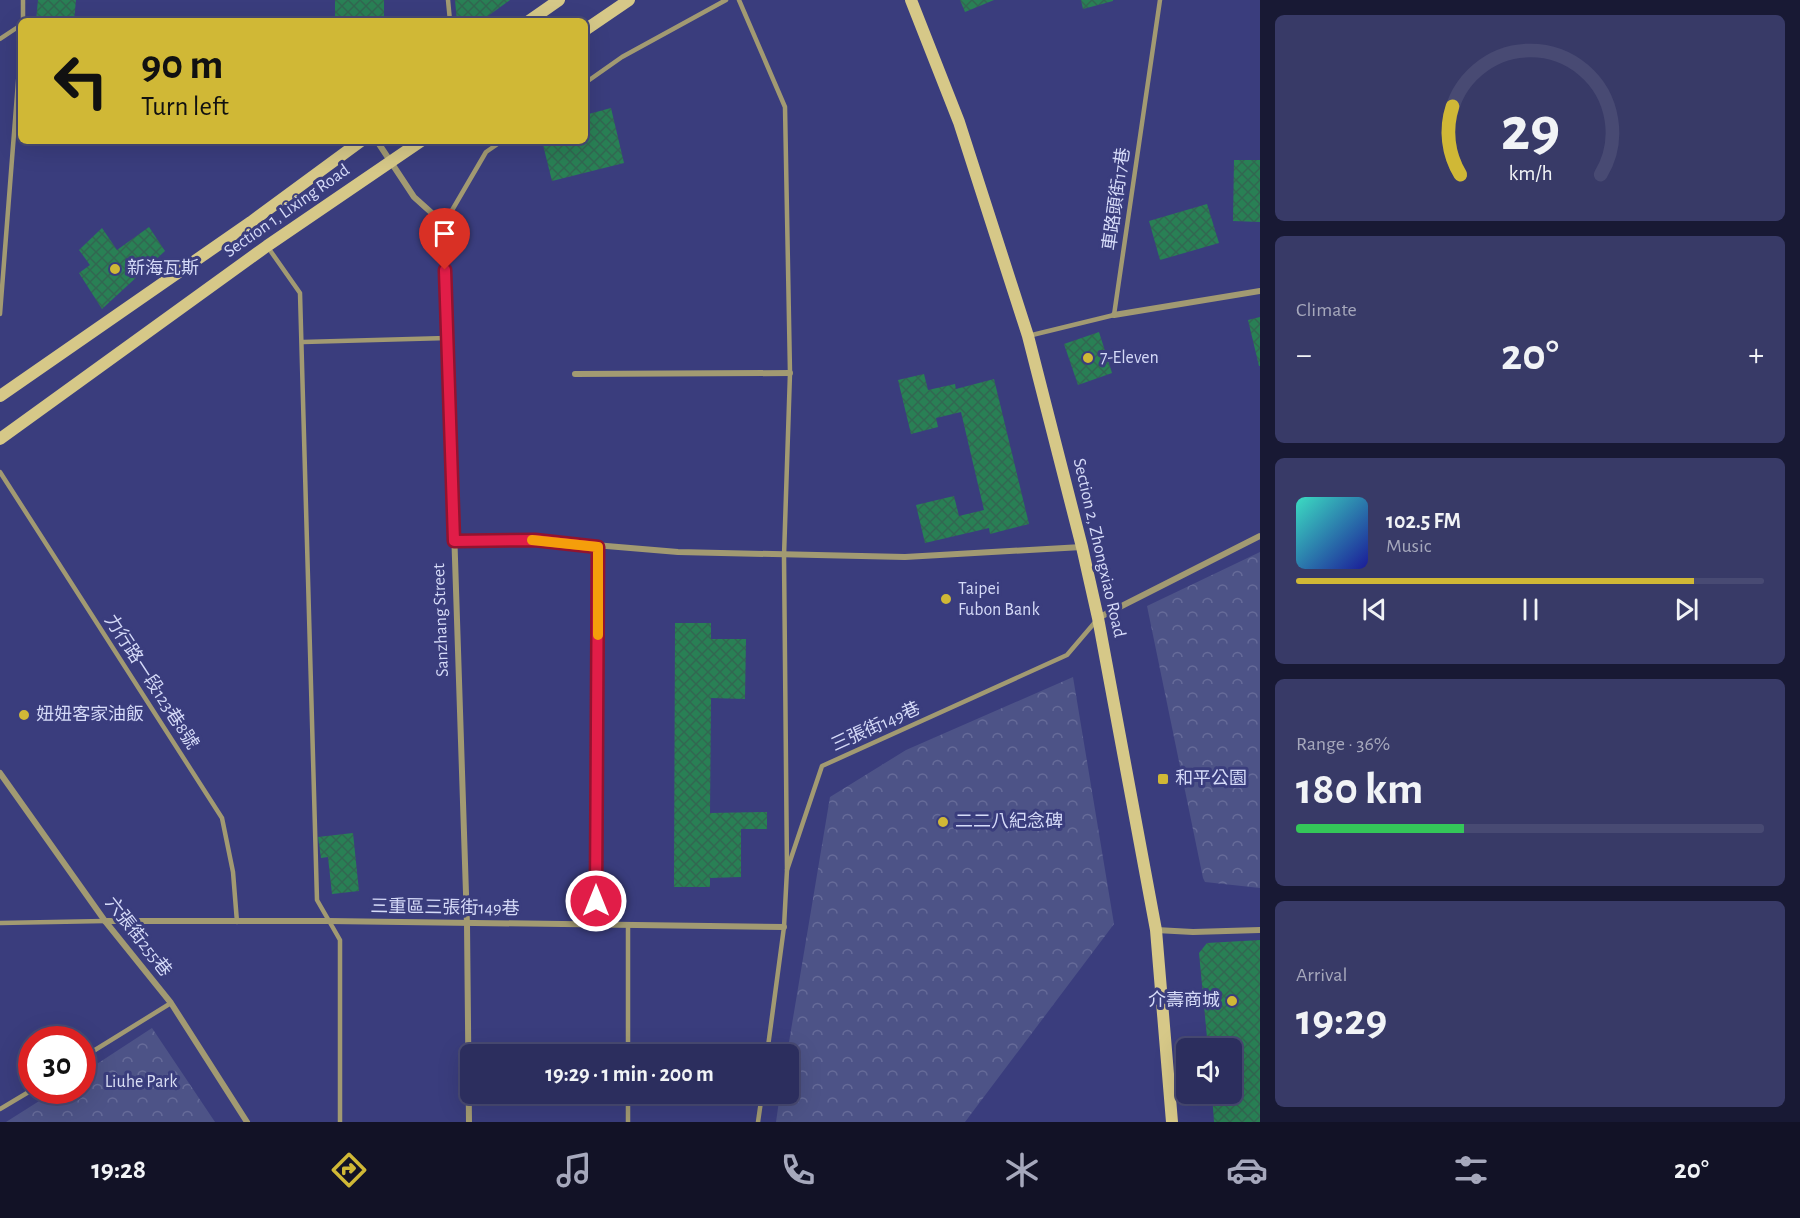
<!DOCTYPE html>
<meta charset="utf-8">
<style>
body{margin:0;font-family:"Alegreya Sans","Noto Sans TC",sans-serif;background:#383a67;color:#f1f3f6;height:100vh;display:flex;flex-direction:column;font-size:22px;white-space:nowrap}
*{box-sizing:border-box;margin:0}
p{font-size:20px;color:#a6a8bc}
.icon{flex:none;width:33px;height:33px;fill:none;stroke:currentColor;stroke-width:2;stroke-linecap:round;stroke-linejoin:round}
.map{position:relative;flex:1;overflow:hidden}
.panel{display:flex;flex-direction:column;gap:15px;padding:15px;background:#181934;width:540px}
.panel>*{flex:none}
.top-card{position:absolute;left:18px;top:18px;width:570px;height:126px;border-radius:9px;box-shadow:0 6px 24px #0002,0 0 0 2px #484a73;background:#d0b836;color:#111;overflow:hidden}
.fabs{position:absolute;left:1176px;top:1038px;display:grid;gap:12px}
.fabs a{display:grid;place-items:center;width:66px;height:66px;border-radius:9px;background:#2c2e5e;box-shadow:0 6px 24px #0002,0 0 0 2px #484a73;font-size:30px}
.speed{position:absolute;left:18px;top:1026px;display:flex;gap:12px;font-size:30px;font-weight:700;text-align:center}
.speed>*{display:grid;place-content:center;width:78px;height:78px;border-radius:50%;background:#2c2e5e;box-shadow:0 6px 24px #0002,0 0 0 2px #484a73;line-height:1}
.speed .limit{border:9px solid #d22;background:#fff;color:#111}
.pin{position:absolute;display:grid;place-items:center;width:51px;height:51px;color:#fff;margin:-62px -26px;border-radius:50% 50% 50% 0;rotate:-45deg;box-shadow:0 0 6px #0007}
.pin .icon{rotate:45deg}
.me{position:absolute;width:66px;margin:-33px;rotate:0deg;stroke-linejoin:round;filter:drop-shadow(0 0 4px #0008)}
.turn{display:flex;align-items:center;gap:21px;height:126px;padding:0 24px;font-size:27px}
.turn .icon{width:78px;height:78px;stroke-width:2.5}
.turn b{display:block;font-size:42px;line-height:51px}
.big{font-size:45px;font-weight:600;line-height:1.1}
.panel .widget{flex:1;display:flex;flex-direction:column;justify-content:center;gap:9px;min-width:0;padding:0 21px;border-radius:9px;background:#383a67}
.panel .dial{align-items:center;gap:0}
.dial svg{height:156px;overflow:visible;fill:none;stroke:#484a73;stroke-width:7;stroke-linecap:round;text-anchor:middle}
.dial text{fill:#f1f3f6;stroke:none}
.song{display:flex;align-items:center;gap:18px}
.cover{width:72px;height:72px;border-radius:9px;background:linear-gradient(135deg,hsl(170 70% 55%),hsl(240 70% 35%))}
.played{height:6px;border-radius:3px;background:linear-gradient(90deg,#d0b836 85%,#484a73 85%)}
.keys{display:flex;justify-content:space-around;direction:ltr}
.heat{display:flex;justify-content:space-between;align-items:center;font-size:33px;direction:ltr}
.charge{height:9px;border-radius:4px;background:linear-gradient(90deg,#34c759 36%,#484a73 0)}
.trip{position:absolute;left:460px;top:1044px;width:339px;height:60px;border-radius:9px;background:#2c2e5e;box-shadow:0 6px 24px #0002,0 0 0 2px #484a73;font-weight:600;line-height:60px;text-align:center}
.tab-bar{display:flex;height:96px;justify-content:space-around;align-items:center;background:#121226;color:#a6a8bc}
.tab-bar .icon{width:42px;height:42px}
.tab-bar .on{color:#d0b836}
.tab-bar b{font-size:27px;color:#f1f3f6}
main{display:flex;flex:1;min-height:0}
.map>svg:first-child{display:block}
.park{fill:url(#park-crowns)}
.building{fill:url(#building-cross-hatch)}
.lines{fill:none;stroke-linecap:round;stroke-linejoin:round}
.lane{stroke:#a29a72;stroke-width:4.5}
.street{stroke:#a29a72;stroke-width:6}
.secondary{stroke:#d6c888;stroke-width:12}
.route-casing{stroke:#92132f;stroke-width:15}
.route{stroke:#e11d48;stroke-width:10}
.slow{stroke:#f59e0b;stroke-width:10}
.poi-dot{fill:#d0b836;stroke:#3a3d7d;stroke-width:2}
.labels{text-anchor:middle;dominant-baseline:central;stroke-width:6;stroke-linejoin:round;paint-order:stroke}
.street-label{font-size:18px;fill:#d5daf8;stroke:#3a3d7d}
.poi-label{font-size:18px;fill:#d5daf8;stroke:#3a3d7d;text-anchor:start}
.park-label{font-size:18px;fill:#dbdff5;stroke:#3a3d7d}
</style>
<main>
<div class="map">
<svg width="1260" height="1122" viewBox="0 0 1260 1122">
<defs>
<pattern id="park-crowns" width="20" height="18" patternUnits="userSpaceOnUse" patternTransform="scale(1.5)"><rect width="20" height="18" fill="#4d5387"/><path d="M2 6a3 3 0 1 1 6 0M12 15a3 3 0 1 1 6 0" fill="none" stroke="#666b99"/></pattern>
<pattern id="building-cross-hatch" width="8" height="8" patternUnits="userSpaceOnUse" patternTransform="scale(1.5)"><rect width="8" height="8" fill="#298055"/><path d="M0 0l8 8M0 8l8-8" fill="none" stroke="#326751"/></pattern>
</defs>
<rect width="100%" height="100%" fill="#3a3d7d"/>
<g class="park">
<path d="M1260,552V888L1205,882L1203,878L1147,606Z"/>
<path d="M1073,677L1114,924L965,1122H776L780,1094H789V1054H787L830,797L906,750Z"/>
<path d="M152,1028L215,1122H6L55,1091L82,1090L83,1073Z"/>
</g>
<g class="building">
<path d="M38,0H76L74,21H36Z"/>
<rect x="335" y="0" width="49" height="21"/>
<path d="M455,0H510L481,21H457Z"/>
<path d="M960,0H994L965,12Z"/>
<path d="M1081,0H1113V1L1083,9Z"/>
<path d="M611,108L624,163L552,181L542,141H585V115Z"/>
<path d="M1234,160H1260V222L1233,221Z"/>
<path d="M1207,204L1219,243L1160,260L1149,221Z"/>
<path d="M149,227L165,251L102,309L79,273L90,265L79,250L102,228L117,250Z"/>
<path d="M1260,317V366H1259L1248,320Z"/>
<path d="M1099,332L1112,373L1078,385L1064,344Z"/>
<path d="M924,374L928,390L955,384L956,389L994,379L1029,524L990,534L989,528L925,543L916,505L954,496L959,516L984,510L961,412L936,418L938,427L911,434L898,380Z"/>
<path d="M675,623H711V639H746L745,699L711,698L710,813L767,812V829H741V877L710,878V887H674Z"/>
<path d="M353,833L359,891L332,894L328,857L321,858L318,837Z"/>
<path d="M1260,940V1122H1214L1212,1094H1232V1048H1208L1199,953L1207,943Z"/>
</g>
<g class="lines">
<g class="lane">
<path d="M448,0L450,21"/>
<path d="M739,0L785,107L790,373L784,556L787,870"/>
<path d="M23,21V0"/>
<path d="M0,39L21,25"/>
<path d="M585,83L622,57L726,0"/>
<path d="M444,224L486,152L502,141"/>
<path d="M267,246L300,293L317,900L340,940V1122"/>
<path d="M0,314L21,43"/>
<path d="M1028,336L1114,315L1160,0"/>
<path d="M303,342L447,338"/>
<path d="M0,472L222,818L233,872L237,922"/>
<path d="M0,923L105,921"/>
<path d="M628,1054V925"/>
<path d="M767,1054L784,927L787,870L822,766L1067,655L1096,621"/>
<path d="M82,1058L171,1003"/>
<path d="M0,1109L32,1090"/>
<path d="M628,1122V1094"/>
<path d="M758,1122L762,1094"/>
</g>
<g class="street">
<path d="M377,141L414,197L444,224L467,924L469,1122"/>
<path d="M1114,315L1260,291"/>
<path d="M575,374L790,373"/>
<path d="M454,541L535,540L678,552L905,557L1082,547"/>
<path d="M1098,618L1260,536"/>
<path d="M0,773L105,921L171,1003L247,1122"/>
<path d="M105,921H329L784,927"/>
<path d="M595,925L598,547"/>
<path d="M1156,930L1193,932L1260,930"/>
</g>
<g class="secondary">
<path d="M911,0L959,122L1028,336L1082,547L1098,618L1156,930L1172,1122"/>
<path d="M529,21L559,0"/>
<path d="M585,30L629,0"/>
<path d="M0,396L251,222L361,141"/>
<path d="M0,439L267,246L421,141"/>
</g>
</g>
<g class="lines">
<defs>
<path id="route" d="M445,270L454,541L535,540L598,547L596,901"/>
</defs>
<use href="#route" class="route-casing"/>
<use href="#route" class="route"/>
<path class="slow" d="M532,540L598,547V635"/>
</g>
<g class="poi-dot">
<circle cx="115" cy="269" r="6"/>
<circle cx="1088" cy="358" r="6"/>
<circle cx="946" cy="599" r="6"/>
<circle cx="24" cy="715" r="6"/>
<rect x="1157" y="773" width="12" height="12" rx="3"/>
<circle cx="943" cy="822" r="6"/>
<circle cx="1232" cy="1001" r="6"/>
</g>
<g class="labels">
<g class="street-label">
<text transform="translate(1117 199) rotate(-82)">車路頭街17巷</text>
<text transform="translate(287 211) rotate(-35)">Section 1, Lixing Road</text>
<text transform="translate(1099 548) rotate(77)">Section 2, Zhongxiao Road</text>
<text transform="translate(441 620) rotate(-92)">Sanzhang Street</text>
<text transform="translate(151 682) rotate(57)">力行路一段123巷8號</text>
<text transform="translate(876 727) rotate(-24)">三張街149巷</text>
<text transform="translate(445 908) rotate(1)">三重區三張街149巷</text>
<text transform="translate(138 937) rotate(52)">六張街255巷</text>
</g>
<g class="poi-label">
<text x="127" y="269">新海瓦斯</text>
<text x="1100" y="358">7-Eleven</text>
<text x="958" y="589">Taipei<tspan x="958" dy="21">Fubon Bank</tspan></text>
<text x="36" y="715">妞妞客家油飯</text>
<text x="1175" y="779">和平公園</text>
<text x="955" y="822">二二八紀念碑</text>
<text x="1220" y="1001" text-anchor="end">介壽商城</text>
</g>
<g class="park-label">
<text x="141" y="1082">Liuhe Park</text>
</g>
</g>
</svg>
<div class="fabs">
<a><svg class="icon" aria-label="sound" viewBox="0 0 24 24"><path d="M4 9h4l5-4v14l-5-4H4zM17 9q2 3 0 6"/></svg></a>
</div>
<div class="speed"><div class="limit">30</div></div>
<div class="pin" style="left:445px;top:270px;background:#d93025"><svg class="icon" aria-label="arrive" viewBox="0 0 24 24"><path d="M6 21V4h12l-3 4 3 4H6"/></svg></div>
<svg class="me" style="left:596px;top:901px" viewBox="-20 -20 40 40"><circle r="17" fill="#e11d48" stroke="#fff" stroke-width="3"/><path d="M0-11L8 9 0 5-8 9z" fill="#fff"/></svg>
<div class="trip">19:29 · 1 min · 200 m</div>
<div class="top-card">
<div class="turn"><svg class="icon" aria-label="left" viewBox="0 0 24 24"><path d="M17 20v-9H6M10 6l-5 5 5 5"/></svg><div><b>90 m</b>Turn left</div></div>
</div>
</div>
<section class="panel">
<div class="widget dial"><svg viewBox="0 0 100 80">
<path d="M14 69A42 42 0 1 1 86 69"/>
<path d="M14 69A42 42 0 0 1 10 34" stroke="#d0b836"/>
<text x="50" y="56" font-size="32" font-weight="700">29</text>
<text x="50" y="72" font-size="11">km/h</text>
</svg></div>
<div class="widget"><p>Climate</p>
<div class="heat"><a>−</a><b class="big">20°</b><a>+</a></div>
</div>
<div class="widget">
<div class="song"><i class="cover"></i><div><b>102.5 FM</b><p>Music</p></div></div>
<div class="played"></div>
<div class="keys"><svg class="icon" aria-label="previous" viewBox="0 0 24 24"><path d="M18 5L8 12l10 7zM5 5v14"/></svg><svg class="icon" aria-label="pause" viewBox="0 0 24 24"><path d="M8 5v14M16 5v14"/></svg><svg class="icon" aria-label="next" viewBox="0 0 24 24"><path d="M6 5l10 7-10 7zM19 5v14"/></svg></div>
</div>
<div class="widget"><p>Range · 36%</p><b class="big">180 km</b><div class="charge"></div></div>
<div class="widget"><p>Arrival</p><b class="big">19:29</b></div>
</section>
</main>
<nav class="tab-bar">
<b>19:28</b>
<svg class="icon on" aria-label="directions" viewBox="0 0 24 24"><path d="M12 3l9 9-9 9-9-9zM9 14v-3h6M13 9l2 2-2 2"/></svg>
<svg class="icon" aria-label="music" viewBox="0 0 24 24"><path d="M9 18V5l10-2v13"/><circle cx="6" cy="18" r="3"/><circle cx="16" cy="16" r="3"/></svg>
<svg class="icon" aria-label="phone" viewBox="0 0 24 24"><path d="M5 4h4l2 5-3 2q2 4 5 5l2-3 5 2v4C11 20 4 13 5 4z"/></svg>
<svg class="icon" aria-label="climate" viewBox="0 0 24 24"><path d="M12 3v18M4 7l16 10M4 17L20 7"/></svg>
<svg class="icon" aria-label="car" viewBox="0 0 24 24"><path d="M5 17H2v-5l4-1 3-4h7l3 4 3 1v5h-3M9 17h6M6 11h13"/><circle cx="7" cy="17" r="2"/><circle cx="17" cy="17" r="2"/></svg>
<svg class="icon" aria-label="filters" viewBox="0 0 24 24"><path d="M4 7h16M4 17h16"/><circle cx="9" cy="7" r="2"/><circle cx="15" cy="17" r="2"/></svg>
<b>20°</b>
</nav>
